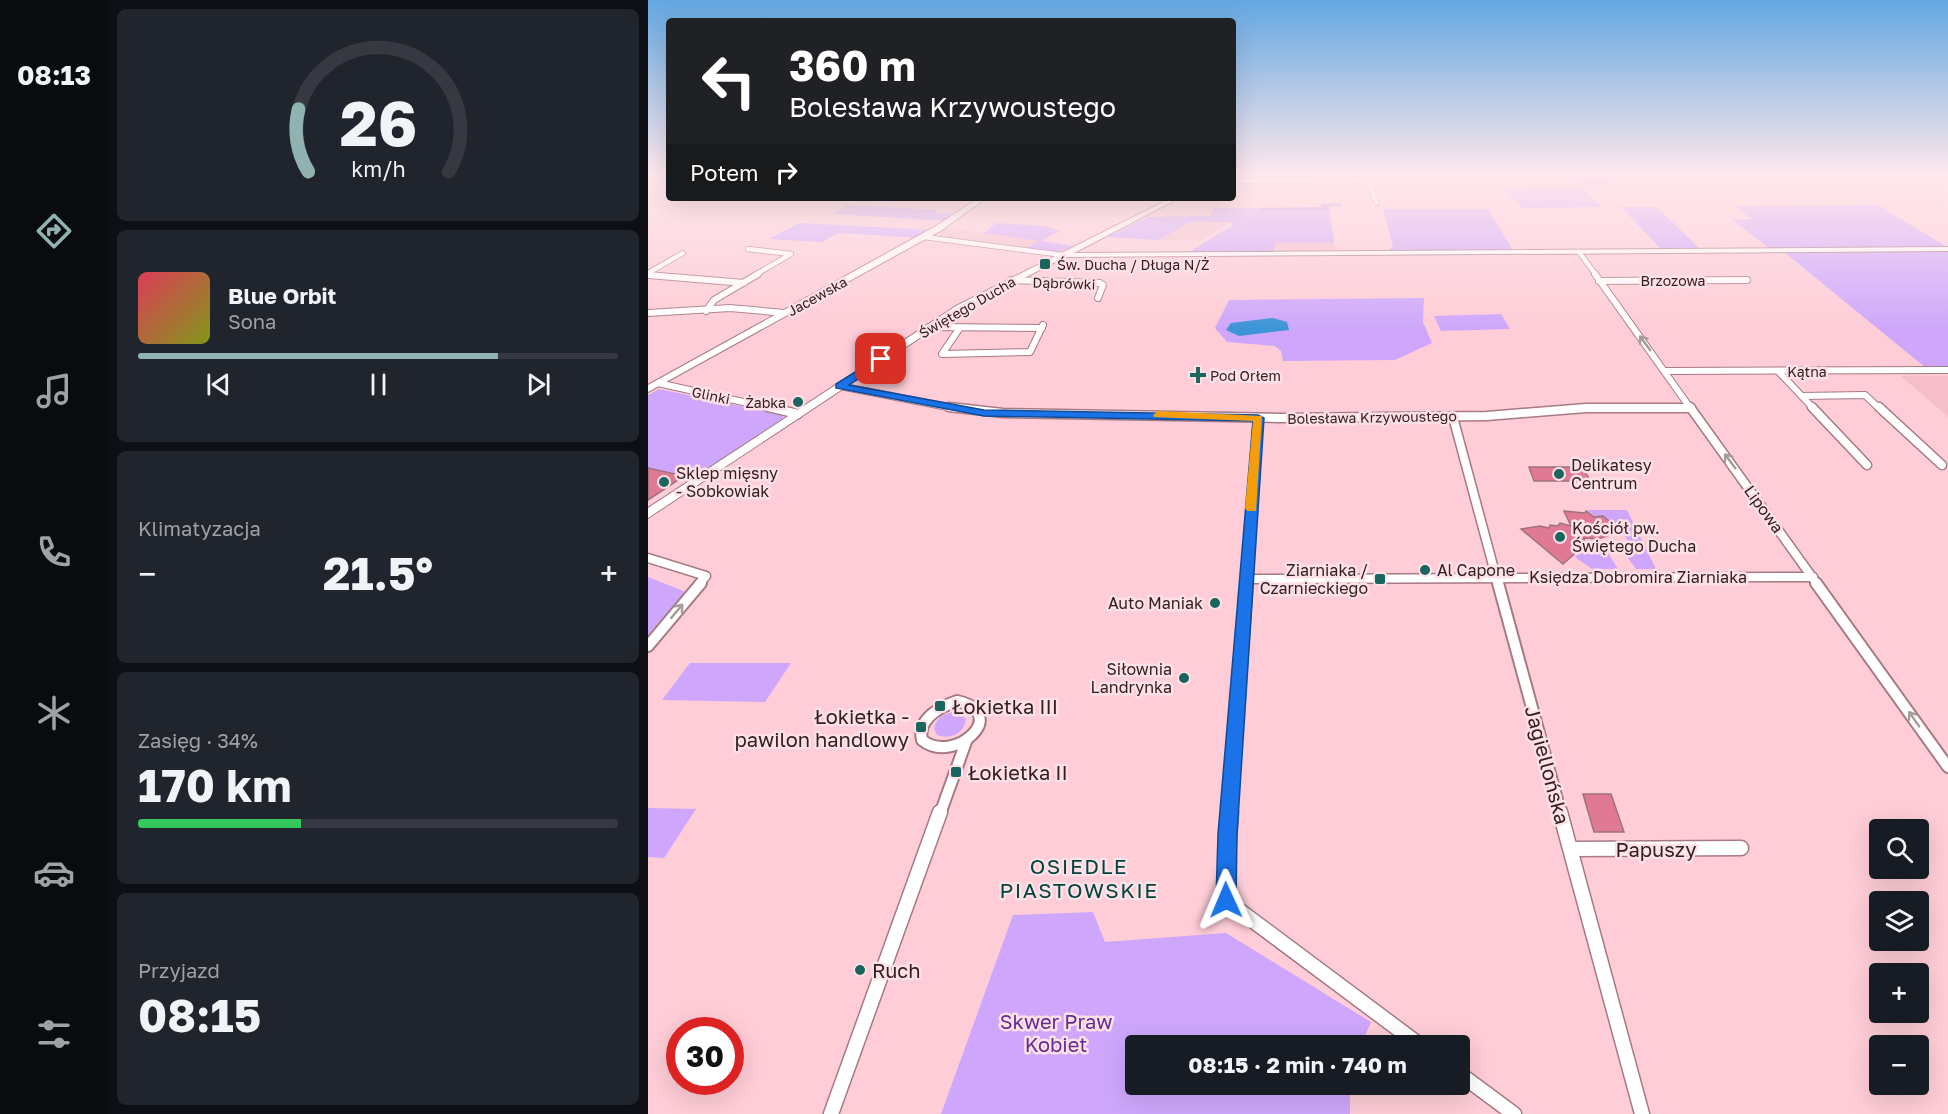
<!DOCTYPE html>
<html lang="pl">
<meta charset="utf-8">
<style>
body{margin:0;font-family:"Golos Text",sans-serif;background:#20242c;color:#f1f3f6;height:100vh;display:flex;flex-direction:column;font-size:22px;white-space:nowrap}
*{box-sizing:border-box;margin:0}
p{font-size:20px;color:#9ea1a6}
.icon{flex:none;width:33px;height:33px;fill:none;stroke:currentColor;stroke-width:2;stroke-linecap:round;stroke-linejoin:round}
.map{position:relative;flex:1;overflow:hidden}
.panel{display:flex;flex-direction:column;gap:9px;padding:9px;background:#0d0f14;width:540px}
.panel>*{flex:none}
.hud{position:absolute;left:18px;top:18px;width:570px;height:183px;border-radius:6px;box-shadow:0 6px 24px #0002;background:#202124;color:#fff;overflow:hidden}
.buttons{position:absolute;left:1221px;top:819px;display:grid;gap:12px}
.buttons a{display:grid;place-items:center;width:60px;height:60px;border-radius:6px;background:#171b24;box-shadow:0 6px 24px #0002;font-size:30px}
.speed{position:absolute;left:18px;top:1017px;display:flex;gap:12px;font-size:30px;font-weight:700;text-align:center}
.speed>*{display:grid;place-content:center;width:78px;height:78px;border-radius:50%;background:#171b24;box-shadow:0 6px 24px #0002;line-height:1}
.speed .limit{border:9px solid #d22;background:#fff;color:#111}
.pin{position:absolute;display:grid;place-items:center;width:51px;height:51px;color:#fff;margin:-26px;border-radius:12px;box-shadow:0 3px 9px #0006}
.me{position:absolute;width:66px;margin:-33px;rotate:359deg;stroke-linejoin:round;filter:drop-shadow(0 0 4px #0008)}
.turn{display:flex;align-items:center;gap:21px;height:126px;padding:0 24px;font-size:27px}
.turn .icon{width:78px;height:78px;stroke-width:2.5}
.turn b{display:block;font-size:42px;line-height:51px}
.then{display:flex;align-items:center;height:57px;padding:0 24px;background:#0003;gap:12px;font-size:22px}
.big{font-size:45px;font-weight:700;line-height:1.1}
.panel .card{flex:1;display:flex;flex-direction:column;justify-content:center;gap:9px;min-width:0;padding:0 21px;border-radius:9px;background:#20242c}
.panel .dial{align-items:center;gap:0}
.dial svg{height:156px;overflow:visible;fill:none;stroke:#363941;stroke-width:7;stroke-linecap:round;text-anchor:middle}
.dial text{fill:#f1f3f6;stroke:none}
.song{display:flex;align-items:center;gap:18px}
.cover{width:72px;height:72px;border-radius:9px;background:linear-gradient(135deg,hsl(350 70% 55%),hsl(70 70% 35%))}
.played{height:6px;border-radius:3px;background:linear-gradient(90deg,#90b3b1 75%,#363941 75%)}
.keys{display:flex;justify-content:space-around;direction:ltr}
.heat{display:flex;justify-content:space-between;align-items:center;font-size:33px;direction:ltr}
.charge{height:9px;border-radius:4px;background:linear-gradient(90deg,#34c759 34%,#363941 0)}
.trip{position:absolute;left:477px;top:1035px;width:345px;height:60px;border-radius:6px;background:#171b24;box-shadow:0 6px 24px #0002;font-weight:700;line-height:60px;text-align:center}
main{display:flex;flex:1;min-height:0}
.dock{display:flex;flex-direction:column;width:108px;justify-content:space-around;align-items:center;background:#090b0e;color:#9ea1a6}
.dock .icon{width:42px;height:42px}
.dock .active{color:#90b3b1}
.dock b{font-size:27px;color:#f1f3f6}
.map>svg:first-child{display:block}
.built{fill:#f6beca}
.green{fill:#cea7fc}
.forest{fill:#b890e7}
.water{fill:#3d94d6}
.building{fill:#e07a94;stroke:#9e737c;stroke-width:1.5}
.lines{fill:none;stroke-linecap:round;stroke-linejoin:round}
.street-far4-casing{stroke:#a67a83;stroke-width:6}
.street-far3-casing{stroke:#a67a83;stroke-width:8}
.street-far2-casing{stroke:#a67a83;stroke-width:11}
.street-far1-casing{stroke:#a67a83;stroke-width:14}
.street-casing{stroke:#a67a83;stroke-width:17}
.secondary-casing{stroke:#a67a83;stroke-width:2}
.street-far4{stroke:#fff;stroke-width:4.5}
.street-far3{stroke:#fff;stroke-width:6}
.street-far2{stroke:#fff;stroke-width:8}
.street-far1{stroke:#fff;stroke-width:10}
.street{stroke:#fff;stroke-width:14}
.secondary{fill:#fff;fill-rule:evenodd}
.oneway{stroke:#a39b9c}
.route{fill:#1a73e8;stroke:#114b97;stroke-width:1.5}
.slow{fill:#f59e0b}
.poi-dot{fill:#1a655d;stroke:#fee0e6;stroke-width:2}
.labels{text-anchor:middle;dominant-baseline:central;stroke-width:5;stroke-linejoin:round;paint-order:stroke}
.far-poi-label{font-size:14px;fill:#322024;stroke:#fee0e6;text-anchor:start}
.far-street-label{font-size:14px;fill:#322024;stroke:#fee0e6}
.poi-label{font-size:16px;fill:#322024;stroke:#fee0e6;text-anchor:start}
.street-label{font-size:16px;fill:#322024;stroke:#fee0e6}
.near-poi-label{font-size:20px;fill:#322024;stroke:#fee0e6;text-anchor:start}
.near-street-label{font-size:20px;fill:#322024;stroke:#fee0e6}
.near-park-label{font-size:20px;fill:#622c91;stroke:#fee0e6}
.near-neighbourhood-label{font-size:21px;letter-spacing:1.5px;fill:#01433d;stroke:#fee0e6}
</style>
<main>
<nav class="dock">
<b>08:13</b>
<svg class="icon active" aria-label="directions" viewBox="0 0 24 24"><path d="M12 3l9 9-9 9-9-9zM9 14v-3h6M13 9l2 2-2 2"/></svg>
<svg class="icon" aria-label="music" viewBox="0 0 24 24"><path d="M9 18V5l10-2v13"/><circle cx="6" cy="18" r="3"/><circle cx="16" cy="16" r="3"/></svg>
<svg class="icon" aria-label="phone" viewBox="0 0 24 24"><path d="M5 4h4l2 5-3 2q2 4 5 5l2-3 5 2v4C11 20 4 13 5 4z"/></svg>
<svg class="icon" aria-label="climate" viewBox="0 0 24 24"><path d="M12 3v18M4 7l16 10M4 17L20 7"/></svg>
<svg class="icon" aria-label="car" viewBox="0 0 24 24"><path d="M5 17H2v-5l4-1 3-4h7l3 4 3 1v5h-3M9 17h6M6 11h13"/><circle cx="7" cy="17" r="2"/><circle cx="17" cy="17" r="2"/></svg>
<svg class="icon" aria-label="filters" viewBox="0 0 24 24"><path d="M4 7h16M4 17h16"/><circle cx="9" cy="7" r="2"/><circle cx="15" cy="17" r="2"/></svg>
</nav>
<section class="panel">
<div class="card dial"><svg viewBox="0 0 100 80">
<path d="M14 69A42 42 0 1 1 86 69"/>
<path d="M14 69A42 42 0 0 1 9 37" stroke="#90b3b1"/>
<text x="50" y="56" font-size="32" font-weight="700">26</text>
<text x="50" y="72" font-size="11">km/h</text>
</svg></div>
<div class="card">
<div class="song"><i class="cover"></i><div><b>Blue Orbit</b><p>Sona</p></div></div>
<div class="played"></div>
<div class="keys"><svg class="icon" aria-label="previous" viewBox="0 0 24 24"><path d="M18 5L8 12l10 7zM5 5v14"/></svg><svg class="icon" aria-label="pause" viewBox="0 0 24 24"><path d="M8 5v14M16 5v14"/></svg><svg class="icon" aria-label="next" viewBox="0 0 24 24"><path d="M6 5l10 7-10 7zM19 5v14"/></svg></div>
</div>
<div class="card"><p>Klimatyzacja</p>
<div class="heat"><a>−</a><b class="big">21.5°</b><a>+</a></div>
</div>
<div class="card"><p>Zasięg · 34%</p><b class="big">170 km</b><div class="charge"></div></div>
<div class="card"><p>Przyjazd</p><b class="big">08:15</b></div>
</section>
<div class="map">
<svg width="1300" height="1114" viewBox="0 0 1300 1114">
<rect width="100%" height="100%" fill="#fecdd7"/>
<g class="built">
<path d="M543,222H583L552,241L510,240Z"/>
<path d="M299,228L392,241L377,249L296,238L289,233Z"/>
<path d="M627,243H686L688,252H626Z"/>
<path d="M1253,376H1300V417Z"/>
</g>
<g class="green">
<path d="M918,173H979L960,186H934Z"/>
<path d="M932,186L954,207L874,208L855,187Z"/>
<path d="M198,205L289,210L286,213L308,214L299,221L187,214Z"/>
<path d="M1230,205L1299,247L1121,248L1085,220L1104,219L1087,206Z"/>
<path d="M973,207H1009L1052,249H1013Z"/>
<path d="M566,208H611L612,211H682L686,243H627L626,252L539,253L584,226L583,222H543L510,240L459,237L500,217L562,216Z"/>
<path d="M735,209H840L865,250L741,251L745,246Z"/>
<path d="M151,223L284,230L269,238L190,233L174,242L121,239Z"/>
<path d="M348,223L397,226L412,231L393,241L426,246L410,252L377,249L391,241L336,233Z"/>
<path d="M1300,251V368H1278L1136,252Z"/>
<path d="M776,298L775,322L784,343L747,360L635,361L633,351L627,346L579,342L567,328L581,300Z"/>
<path d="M853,314L862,329L793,331L786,316Z"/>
<path d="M11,389L135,415V418C125,425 50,476 44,477C32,478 15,471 0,468V395Z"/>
<path d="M939,510H979L1008,569H988L977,554L988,552L975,534L977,532L956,516H946Z"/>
<path d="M942,545L957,548L970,569H944L927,557Z"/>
<path d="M0,577L38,592L0,635Z"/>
<path d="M42,663H143L117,702L14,700Z"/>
<path d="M310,712L318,719C316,734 302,740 289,735L286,729C288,717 298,712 310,712Z"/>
<path d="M0,808L48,809L16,858L0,857Z"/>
<path d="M445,912L457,942L578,933L723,1022L713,1045L488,1046V1084L702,1085V1114H293L365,915Z"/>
</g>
<path class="forest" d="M693,203V206L681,207L682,211H611V208L673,207V204Z"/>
<path class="water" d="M625,318L639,322L641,330L591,336L578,330L583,323Z"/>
<g class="building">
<path d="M881,467H935L942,481H886Z"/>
<path d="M0,468L36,476L0,500Z"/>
<path d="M916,511L937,513L938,511L946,517L955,516L974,531L950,539L936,538L937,543H931L932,549L915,564L873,529L892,526L901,528L902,525L910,526L912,523L923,526Z"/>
<path d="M935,794H963L976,832H946Z"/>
</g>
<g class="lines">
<defs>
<g id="street-far4">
<path d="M701,179L720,182L729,203"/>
<path d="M585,181L701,179L698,173"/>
<path d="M276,237L415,255"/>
<path d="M100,249L143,254L107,275"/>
<path d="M931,252L948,275"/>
<path d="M0,273L35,253"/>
<path d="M0,275H4"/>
</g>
<g id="street-far3">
<path d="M947,274L1043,409"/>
<path d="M0,275L96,283"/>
<path d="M363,280L452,283L455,285L450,298"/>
<path d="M951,281L1099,280"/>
<path d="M58,311L66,300L110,274"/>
<path d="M0,313L82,308L137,313"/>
<path d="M281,327L394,328"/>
<path d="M311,329L294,354L382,352L395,325"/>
<path d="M1017,371L1300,370"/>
<path d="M1130,371L1166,409"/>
<path d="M10,383L127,409"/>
<path d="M192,386L310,409"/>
<path d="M1154,396L1217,395L1232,409"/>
<path d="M927,409L1043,408"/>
</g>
<g id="street-far2">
<path d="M120,407L150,414"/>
<path d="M301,407L355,413L631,418L839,416L938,408H1043"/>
<path d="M1042,407L1169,584"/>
<path d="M1164,407L1219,465"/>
<path d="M1231,407L1294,465"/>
<path d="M805,417L850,584"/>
<path d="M0,558L58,576L51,584"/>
<path d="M598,579L1165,577"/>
<path d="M598,584L610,418"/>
</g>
<g id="street-far1">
<path d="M850,583L913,814"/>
<path d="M1168,583L1300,767"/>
<path d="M0,646L53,583"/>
<path d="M309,701C364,713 306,766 274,740C269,719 292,707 309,701Z"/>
<path d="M292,814L319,739"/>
<path d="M583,814L599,583"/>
</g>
<g id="street">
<path d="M583,812L577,893L584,905L773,1046"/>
<path d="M912,812L994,1114"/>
<path d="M923,849L1093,848"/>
<path d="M812,1074L866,1114"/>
<path d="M183,1114L292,812"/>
</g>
<g id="secondary">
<path d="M331,198H338L294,230L0,392V385L288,226Z"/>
<path d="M523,198H531L426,253L1300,247V251L417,257L314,310L0,518V508L308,306Z"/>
</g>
</defs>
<use href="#street-far4" class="street-far4-casing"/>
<use href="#street-far3" class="street-far3-casing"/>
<use href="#street-far2" class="street-far2-casing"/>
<use href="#street-far1" class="street-far1-casing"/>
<use href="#street" class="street-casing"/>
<use href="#secondary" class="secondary-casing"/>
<use href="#street-far4" class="street-far4"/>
<use href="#street-far3" class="street-far3"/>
<use href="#street-far2" class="street-far2"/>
<use href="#street-far1" class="street-far1"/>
<use href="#street" class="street"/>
<use href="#secondary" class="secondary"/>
</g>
<defs><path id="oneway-shaft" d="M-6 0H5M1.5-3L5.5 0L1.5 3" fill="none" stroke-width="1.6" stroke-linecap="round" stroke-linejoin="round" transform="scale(1.5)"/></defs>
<g class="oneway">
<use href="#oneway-shaft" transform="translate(997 343) rotate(-126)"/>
<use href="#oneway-shaft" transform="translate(1082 461) rotate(-126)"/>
<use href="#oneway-shaft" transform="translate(29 611) rotate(-50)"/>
<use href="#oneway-shaft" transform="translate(1266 719) rotate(-125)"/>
</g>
<linearGradient id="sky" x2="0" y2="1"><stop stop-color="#63a7e1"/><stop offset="0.53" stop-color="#ffe8ed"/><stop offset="1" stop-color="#ffe8ed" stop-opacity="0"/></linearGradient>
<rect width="1300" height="329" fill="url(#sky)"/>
<path class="route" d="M233,356L236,357V361L201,385L336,410L610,415L616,418L589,834L588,900L585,907L578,910L571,907L568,900L570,834L605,421L336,416L188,388V384Z"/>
<path class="slow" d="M510,411L614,416L608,511H599L597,508L605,421L506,417L505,415Z"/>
<g class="poi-dot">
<rect x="391" y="258" width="12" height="12" rx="3"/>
<path d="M547 366h6v6h6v6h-6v6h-6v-6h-6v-6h6z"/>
<circle cx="150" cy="402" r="6"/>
<circle cx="911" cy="474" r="6"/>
<circle cx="16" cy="482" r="6"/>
<circle cx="912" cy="537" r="6"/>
<circle cx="777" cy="570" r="6"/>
<rect x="726" y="573" width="12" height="12" rx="3"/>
<circle cx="567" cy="603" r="6"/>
<circle cx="536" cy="678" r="6"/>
<rect x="286" y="700" width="12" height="12" rx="3"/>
<rect x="267" y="721" width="12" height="12" rx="3"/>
<rect x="302" y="766" width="12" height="12" rx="3"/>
<circle cx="212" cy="970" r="6"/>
</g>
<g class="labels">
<g class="far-poi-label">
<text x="409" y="264">Św. Ducha / Długa N/Ż</text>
<text x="562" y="375">Pod Orłem</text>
<text x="138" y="402" text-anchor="end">Żabka</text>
</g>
<g class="far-street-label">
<text x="1025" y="280">Brzozowa</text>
<text transform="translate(416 283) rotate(2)">Dąbrówki</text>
<text transform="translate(169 296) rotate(-29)">Jacewska</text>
<text transform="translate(319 307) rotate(-30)">Świętego Ducha</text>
<text x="1159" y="371">Kątna</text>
<text transform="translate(63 395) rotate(12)">Glinki</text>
<text transform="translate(724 417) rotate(-1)">Bolesława Krzywoustego</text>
</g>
<g class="poi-label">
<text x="923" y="465">Delikatesy<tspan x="923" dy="18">Centrum</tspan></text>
<text x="28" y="473">Sklep mięsny<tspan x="28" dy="18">- Sobkowiak</tspan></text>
<text x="924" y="528">Kościół pw.<tspan x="924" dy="18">Świętego Ducha</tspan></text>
<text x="720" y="570" text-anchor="end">Ziarniaka /<tspan x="720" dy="18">Czarnieckiego</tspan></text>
<text x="789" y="570">Al Capone</text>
<text x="555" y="603" text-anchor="end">Auto Maniak</text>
<text x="524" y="669" text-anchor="end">Siłownia<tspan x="524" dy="18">Landrynka</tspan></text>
</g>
<g class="street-label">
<text transform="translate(1116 509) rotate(54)">Lipowa</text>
<text x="990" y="577">Księdza Dobromira Ziarniaka</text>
</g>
<g class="near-poi-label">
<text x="304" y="706">Łokietka III</text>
<text x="261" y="716" text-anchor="end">Łokietka -<tspan x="261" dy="23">pawilon handlowy</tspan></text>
<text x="320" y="772">Łokietka II</text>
<text x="224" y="970">Ruch</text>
</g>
<g class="near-street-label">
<text transform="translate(900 765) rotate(75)">Jagiellońska</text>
<text x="1008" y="849">Papuszy</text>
</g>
<g class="near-park-label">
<text x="408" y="1021">Skwer Praw<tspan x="408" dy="23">Kobiet</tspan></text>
</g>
<g class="near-neighbourhood-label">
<text x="431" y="866">OSIEDLE<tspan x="431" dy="24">PIASTOWSKIE</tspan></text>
</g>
</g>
</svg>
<div class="buttons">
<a><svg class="icon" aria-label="search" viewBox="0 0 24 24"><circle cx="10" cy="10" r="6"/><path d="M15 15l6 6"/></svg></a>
<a><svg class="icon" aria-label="layers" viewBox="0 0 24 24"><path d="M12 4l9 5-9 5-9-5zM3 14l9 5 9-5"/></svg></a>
<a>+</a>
<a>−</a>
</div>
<div class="speed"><div class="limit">30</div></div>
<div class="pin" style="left:233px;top:359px;background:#d93025"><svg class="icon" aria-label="arrive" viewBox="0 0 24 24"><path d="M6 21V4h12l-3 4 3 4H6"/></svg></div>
<svg class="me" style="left:578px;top:900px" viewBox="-20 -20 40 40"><path d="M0-17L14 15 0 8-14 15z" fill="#1a73e8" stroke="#fff" stroke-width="4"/></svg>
<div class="trip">08:15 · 2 min · 740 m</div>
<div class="hud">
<div class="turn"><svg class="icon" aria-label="left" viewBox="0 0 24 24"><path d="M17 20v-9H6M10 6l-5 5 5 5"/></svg><div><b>360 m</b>Bolesława Krzywoustego</div></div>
<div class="then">Potem<svg class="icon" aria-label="right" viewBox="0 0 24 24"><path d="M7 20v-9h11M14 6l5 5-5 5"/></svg></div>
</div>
</div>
</main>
